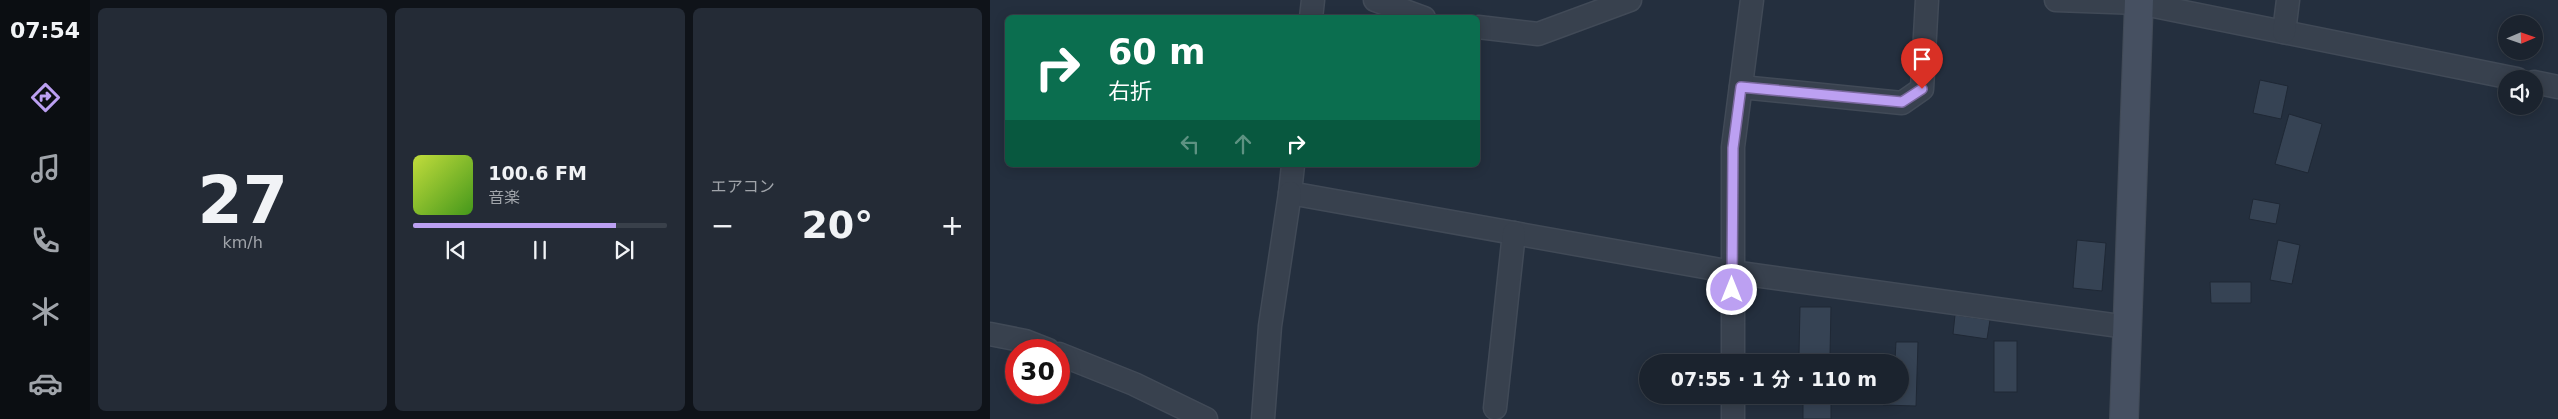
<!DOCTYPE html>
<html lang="ja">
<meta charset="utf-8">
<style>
body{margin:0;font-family:"DejaVu Sans","Noto Sans JP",sans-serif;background:#242b36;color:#f1f3f6;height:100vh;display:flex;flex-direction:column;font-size:19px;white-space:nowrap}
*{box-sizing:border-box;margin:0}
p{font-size:16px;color:#a0a4aa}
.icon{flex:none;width:28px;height:28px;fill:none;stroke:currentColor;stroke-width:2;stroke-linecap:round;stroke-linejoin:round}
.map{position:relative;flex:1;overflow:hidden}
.sheet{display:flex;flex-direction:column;gap:8px;padding:8px;background:#0f1319;width:900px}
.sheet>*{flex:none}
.top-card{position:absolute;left:15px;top:15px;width:475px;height:152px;border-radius:8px;box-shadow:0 2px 12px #0003,0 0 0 1px #39404a;background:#0b6e4f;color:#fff;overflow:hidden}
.needle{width:32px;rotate:88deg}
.buttons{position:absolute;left:1508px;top:15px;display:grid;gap:10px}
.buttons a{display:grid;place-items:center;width:45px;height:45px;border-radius:50%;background:#1b232e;box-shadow:0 2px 12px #0003,0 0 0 1px #39404a;font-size:25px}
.speed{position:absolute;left:15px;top:339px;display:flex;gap:10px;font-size:25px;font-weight:700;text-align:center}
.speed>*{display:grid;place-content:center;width:65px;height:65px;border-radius:50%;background:#1b232e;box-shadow:0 2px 12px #0003,0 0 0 1px #39404a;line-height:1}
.speed .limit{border:8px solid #d22;background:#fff;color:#111}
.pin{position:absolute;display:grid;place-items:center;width:42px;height:42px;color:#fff;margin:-51px -21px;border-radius:50% 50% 50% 0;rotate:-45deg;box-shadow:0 0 5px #0007}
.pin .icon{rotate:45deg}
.me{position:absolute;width:55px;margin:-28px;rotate:0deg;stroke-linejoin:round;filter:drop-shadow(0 0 4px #0008)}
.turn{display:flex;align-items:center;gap:18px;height:105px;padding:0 20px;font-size:22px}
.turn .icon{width:65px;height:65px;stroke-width:2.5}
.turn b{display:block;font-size:35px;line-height:42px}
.lanes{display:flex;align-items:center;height:48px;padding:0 20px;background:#0003;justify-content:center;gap:25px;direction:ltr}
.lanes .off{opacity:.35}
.big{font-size:38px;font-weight:700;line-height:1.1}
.sheet .tile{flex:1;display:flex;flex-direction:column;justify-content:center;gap:8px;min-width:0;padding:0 18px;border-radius:8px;background:#242b36}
.sheet .dial{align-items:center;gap:0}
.dial b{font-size:65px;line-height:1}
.song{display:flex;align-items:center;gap:15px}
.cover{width:60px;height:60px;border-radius:8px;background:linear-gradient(135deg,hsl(70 70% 55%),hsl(100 70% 35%))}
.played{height:5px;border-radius:2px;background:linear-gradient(90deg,#bca0f2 80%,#39404a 80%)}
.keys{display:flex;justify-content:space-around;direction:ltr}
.heat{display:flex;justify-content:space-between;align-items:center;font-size:28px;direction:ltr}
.sheet .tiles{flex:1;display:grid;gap:8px;grid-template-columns:repeat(3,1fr)}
.trip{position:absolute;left:649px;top:354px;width:270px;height:50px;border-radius:25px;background:#1b232e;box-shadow:0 2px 12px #0003,0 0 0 1px #39404a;font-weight:700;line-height:50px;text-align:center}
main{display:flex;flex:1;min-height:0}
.menu{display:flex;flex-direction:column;width:90px;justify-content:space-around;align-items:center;background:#0b0e12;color:#a0a4aa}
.menu .icon{width:35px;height:35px}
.menu .selected{color:#bca0f2}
.menu b{font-size:22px;color:#f1f3f6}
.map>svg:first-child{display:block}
.building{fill:#364354;stroke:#1f2835}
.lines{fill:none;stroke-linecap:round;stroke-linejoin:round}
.street-casing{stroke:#414a57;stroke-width:25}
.secondary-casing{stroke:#414a57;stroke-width:30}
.street{stroke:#38414e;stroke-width:22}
.secondary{stroke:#465061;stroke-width:28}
.route-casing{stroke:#7a689d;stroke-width:12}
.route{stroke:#bca0f2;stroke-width:9}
</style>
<main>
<nav class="menu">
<b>07:54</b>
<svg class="icon selected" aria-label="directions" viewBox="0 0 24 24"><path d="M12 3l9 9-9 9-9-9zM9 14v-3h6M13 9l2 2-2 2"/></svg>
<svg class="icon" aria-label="music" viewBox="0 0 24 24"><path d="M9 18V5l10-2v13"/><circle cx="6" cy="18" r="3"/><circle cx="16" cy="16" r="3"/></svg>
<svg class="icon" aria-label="phone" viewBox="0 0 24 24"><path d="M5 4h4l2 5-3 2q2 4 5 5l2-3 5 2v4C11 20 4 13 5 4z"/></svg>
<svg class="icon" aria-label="climate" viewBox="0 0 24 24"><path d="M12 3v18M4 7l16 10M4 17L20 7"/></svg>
<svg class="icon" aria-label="car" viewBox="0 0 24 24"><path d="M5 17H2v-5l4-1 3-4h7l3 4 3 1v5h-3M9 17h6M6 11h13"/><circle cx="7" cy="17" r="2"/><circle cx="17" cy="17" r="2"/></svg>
</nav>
<section class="sheet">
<div class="tiles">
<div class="tile dial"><b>27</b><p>km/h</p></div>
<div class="tile">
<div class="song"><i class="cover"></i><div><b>100.6 FM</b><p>音楽</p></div></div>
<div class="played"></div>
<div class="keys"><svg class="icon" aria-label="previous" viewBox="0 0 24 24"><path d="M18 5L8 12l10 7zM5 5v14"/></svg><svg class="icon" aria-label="pause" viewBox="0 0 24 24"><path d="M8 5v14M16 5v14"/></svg><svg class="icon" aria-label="next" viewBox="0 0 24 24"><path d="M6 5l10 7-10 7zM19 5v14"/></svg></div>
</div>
<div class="tile"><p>エアコン</p>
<div class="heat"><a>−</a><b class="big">20°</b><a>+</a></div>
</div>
</div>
</section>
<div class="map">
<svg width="1568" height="419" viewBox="0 0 1568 419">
<rect width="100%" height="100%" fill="#242f3e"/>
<g class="building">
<path d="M1270,80L1298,86L1291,119L1263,113Z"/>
<path d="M1299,114L1332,124L1318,173L1285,164Z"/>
<path d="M1263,199L1290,204L1286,224L1259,219Z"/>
<path d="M1087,240L1116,243L1112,291L1083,288Z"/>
<path d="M1288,240L1310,245L1302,284L1280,280Z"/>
<path d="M1220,282H1261V303H1221Z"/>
<path d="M810,307H841L840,355L809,354Z"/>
<path d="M965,315L1000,320L997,339L963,334Z"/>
<rect x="1004" y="341" width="23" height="51"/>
<path d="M906,342H928L926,406L893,405V395H910V362H894V360H905Z"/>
<rect x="813" y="395" width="28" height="24"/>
</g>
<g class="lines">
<defs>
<g id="street">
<path d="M385,0L434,18"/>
<path d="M1066,0L1149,3L1527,79"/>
<path d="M321,18L323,0"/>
<path d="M488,27L548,34L640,0"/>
<path d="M1294,32L1298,0"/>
<path d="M1544,82L1568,87"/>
<path d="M751,87L912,103L932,89L937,0"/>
<path d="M303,165L300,193L742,272L1137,327"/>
<path d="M0,334L35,341L58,350"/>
<path d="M69,354L144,384L216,419"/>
<path d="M743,362V147L762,0"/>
<path d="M743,395V419"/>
<path d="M505,408L524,233"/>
<path d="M273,419L280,326L300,193"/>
</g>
<path id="secondary" d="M1134,419L1149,0"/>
</defs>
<use href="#street" class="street-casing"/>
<use href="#secondary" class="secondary-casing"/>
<use href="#street" class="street"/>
<use href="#secondary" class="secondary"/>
</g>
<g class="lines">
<defs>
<path id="route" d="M742,290L743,148L751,87L912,102L932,89"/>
</defs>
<use href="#route" class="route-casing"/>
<use href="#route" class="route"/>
</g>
</svg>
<div class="buttons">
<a><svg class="needle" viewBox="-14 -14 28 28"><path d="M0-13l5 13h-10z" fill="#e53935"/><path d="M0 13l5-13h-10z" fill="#a0a4aa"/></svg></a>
<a><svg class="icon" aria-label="sound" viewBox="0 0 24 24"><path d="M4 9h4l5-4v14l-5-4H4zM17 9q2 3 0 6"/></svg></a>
</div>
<div class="speed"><div class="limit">30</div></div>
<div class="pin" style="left:932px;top:89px;background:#d93025"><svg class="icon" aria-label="arrive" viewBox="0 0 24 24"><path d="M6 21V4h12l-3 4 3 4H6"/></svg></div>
<svg class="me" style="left:742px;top:290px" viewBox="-20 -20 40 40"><circle r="17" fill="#bca0f2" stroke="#fff" stroke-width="3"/><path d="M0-11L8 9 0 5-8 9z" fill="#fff"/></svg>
<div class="trip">07:55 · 1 分 · 110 m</div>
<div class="top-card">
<div class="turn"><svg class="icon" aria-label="right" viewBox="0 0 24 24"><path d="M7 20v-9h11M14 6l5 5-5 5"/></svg><div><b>60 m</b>右折</div></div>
<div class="lanes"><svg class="icon off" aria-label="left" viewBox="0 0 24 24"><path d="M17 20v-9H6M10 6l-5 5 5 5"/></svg><svg class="icon off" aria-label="ahead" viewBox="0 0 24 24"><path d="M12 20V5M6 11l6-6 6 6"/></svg><svg class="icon" aria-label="right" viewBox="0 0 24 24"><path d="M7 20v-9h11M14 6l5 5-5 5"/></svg></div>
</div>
</div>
</main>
